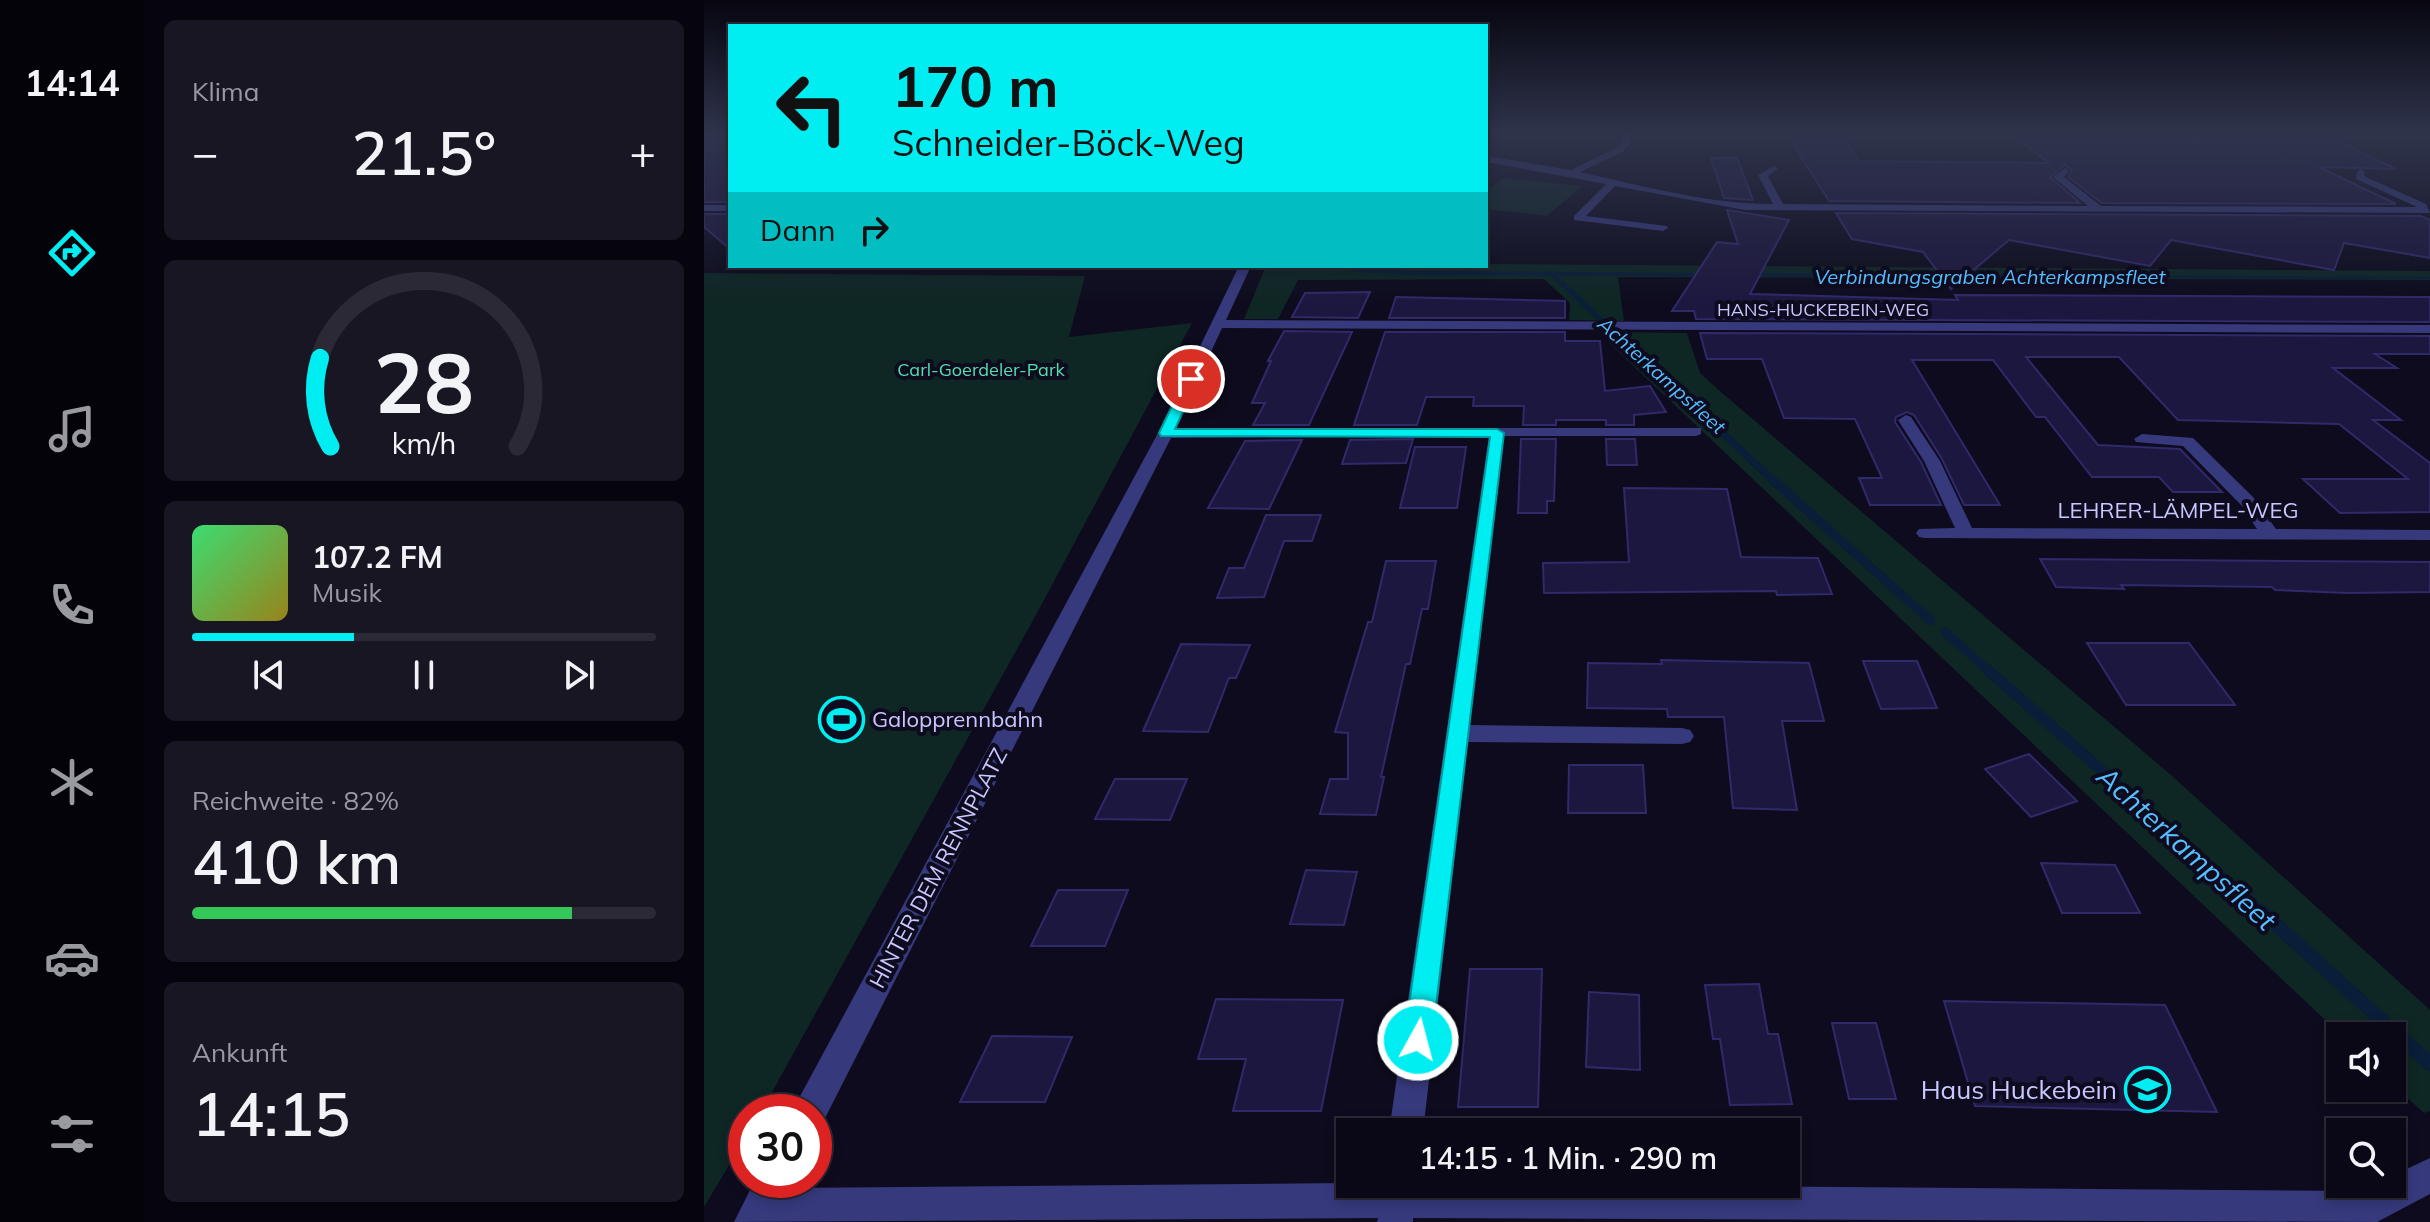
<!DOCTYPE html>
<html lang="de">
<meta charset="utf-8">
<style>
body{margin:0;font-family:Mulish,sans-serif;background:#181623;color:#f1f3f6;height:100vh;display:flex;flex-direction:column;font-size:30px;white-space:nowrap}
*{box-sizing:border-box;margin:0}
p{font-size:26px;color:#999aa1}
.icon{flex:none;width:44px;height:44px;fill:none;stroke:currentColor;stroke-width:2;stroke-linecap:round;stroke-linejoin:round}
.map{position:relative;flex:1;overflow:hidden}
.details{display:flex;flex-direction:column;gap:20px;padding:20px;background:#06040c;width:560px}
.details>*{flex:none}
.hud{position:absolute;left:24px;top:24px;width:760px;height:244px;border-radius:0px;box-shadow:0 4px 12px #0003,0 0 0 2px #2a2935;background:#00eef2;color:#111;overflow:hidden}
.buttons{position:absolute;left:1622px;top:1022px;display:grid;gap:16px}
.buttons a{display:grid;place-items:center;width:80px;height:80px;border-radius:0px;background:#0a0816;box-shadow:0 4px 12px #0003,0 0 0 2px #2a2935;font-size:40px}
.speed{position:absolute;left:24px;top:1094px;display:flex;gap:16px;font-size:40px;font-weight:700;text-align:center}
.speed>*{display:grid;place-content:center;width:104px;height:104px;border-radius:50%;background:#0a0816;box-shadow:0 4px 12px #0003,0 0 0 2px #2a2935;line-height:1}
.speed .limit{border:12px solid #d22;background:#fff;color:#111}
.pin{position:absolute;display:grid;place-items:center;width:68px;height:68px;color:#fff;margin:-34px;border:4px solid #fff;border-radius:50%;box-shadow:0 2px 8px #0007}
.me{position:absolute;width:88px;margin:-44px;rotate:7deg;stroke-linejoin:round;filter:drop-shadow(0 0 6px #0008)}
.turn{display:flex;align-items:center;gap:28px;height:168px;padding:0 32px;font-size:36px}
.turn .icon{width:104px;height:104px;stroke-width:2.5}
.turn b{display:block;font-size:56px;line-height:68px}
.then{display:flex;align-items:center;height:76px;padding:0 32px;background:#0003;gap:16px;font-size:30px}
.big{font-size:60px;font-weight:600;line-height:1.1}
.details .card{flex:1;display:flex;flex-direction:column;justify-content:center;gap:12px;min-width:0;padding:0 28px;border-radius:12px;background:#181623}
.details .dial{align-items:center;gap:0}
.dial svg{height:208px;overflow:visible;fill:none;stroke:#2a2935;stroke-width:7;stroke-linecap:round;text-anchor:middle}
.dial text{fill:#f1f3f6;stroke:none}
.song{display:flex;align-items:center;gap:24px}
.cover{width:96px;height:96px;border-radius:12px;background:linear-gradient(135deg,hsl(140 70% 55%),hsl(50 70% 35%))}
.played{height:8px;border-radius:4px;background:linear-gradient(90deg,#00eef2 35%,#2a2935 35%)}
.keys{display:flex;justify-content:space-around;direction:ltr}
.heat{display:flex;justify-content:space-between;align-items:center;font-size:44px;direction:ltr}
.charge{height:12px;border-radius:6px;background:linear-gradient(90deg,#34c759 82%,#2a2935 0)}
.trip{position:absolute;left:632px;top:1118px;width:464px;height:80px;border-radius:0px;background:#0a0816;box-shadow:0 4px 12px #0003,0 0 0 2px #2a2935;font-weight:600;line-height:80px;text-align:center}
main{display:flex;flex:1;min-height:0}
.menu{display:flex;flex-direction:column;width:144px;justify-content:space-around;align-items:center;background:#040309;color:#999aa1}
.menu .icon{width:56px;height:56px}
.menu .current{color:#00eef2}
.menu b{font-size:36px;color:#f1f3f6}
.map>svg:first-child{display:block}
.green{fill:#0e2624}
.water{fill:#081e39}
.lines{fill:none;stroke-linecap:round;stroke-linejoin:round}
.stream-far4{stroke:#081e39;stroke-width:5}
.stream-far3{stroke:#081e39;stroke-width:7}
.stream-far2{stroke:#081e39;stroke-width:9}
.stream-far1{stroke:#081e39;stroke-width:11}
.stream{stroke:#081e39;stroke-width:14}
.building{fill:#1c173e;stroke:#30296a;stroke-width:2}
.minor{fill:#36397c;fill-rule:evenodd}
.route{fill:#00eef2;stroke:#009b9d;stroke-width:2}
.labels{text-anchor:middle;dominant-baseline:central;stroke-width:8;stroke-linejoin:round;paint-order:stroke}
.far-street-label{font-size:18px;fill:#c8c7ff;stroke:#0d0b1d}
.far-park-label{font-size:18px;fill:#53dfb0;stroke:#0d0b1d}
.far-water-label{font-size:20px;font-style:italic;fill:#55beff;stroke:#0d0b1d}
.street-label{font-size:22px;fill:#c8c7ff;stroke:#0d0b1d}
.poi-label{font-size:22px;fill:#c8c7ff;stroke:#0d0b1d;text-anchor:start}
.near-poi-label{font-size:26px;fill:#c8c7ff;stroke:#0d0b1d;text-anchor:end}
.near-water-label{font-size:28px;font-style:italic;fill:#55beff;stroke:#0d0b1d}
</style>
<main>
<nav class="menu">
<b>14:14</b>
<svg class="icon current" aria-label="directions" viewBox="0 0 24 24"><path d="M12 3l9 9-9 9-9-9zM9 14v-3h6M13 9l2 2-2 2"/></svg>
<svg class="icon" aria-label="music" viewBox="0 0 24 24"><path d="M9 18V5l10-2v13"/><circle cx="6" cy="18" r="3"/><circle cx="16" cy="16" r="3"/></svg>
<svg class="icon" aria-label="phone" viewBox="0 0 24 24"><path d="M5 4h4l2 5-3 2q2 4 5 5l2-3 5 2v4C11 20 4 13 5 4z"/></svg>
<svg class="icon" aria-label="climate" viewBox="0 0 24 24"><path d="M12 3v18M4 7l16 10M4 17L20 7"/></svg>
<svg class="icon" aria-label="car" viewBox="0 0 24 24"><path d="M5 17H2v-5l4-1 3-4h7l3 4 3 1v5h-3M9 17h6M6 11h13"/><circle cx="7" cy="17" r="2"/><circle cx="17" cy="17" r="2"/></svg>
<svg class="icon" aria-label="filters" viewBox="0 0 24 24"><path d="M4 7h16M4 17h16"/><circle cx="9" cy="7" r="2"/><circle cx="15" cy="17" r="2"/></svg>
</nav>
<section class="details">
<div class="card"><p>Klima</p>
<div class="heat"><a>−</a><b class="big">21.5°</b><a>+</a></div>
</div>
<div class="card dial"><svg viewBox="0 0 100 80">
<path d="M14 69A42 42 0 1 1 86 69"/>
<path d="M14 69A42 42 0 0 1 10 35" stroke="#00eef2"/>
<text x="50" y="56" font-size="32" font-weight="700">28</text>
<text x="50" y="72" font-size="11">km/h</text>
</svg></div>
<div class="card">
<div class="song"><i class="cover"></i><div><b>107.2 FM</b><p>Musik</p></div></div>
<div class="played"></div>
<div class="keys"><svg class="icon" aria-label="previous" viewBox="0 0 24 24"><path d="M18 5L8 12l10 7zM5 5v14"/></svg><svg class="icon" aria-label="pause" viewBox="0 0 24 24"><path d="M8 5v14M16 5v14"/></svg><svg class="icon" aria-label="next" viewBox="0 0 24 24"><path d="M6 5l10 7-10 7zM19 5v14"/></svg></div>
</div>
<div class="card"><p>Reichweite · 82%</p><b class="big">410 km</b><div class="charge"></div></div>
<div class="card"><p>Ankunft</p><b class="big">14:15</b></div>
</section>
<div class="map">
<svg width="1726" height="1222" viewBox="0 0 1726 1222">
<rect width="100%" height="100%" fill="#0d0b1d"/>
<g class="green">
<path d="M800,178L878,186L843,216L782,209V191Z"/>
<path d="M782,264L1726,271V280L914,277L920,321L865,320L866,303L840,279L594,280L574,319H540L562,266Z"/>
<path d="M0,273L381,276L365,337L488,323L333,613L57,1112H42V1137L0,1207Z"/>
<path d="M903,332L983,333L996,373L1017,392L1467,775L1726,1010V1111L1720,1113L1688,1084V1036H1638L904,342Z"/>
</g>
<path class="water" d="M625,266L702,271L1726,277V279L709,275L654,272Z"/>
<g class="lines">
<path class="stream-far4" d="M847,273L915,337"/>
<path class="stream-far3" d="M913,335L1072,483"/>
<g class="stream-far2">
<path d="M1070,481L1227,621"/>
<path d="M1241,632L1286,672"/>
</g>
<path class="stream-far1" d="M1284,670L1559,913"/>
<path class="stream" d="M1557,911L1726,1064"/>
</g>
<g class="building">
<rect x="0" y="132" width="26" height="70"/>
<path d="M1487,138L1633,141L1692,169L1615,167L1692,204L1398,203L1364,177L1368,171L1361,165L1346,177L1376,203L1125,201L1086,139H1139L1155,161L1345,163L1316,141L1493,142Z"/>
<path d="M1007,158H1033L1049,200L1020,198Z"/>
<path d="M1023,210L1085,220L1046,294L1254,300L1251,295L1726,297V322L992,319L990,311H968L1013,242L1034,244Z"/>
<path d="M1132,213L1717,216L1726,220V258L1640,243L1630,270L1467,240L1446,266L1305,240L1247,289L1219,252L1148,239Z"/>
<path d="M0,214H26V249L0,227Z"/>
<path d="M666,292L654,318L588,317L601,293Z"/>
<path d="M692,297L861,301V318H685Z"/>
<path d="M580,331L648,332L605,425H549L561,403H548L567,361H564Z"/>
<path d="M681,332H861V341H896L901,391L946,386L962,412L930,415V425H902V420H852V425H819L820,406H769L770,397H722L713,425H650Z"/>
<path d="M996,333L1726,336V354H1671L1693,368H1629L1697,420H1669L1726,463V512L1636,513L1599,479H1704L1635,424L1474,420L1415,357H1322L1394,445L1476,449L1518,492H1469L1455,477H1388L1341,417H1332L1289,360H1208L1296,505H1260L1238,459L1210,415L1203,412L1192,417L1191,422L1217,462L1237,505H1166L1155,478H1178L1151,419L1080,418L1058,359H1003Z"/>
<path d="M709,439L702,463L638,464L646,440Z"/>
<path d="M817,439H852L850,501H843V513H814Z"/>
<path d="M902,439H931L933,465H903Z"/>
<path d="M598,440L565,509L504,508L541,441Z"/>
<path d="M711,447H762L753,508H696Z"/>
<path d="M920,488L1023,489L1037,557L1114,558L1128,594L1073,595L1072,591L840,593L839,563L925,562Z"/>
<path d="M562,515H617L608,541H580L560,597L513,598L525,568H540Z"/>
<path d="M1336,559L1726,562V592L1644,593L1571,590L1568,587L1417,585L1420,589L1352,587Z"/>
<path d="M682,561H732L724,609H718L706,664H702L677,777H680L672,815L616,814L626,779H644V733L631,732L664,622H668Z"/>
<path d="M1383,643H1485L1531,705H1422Z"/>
<path d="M477,644L546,645L532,678H525L504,732L439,731Z"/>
<path d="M957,660L1105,663L1120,721H1078L1093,810L1029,808L1020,717H964L963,709L883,708L884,663L958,664Z"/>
<path d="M1159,661H1213L1233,708L1177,709Z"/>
<path d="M1325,754L1373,801L1327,817L1281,769Z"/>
<path d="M865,765H939L942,813H864Z"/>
<path d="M411,779H483L466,820L391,819Z"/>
<path d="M1337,863L1411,865L1436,913H1358Z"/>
<path d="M602,870L653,872L640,925L586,924Z"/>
<path d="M354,890H424L401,946H327Z"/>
<path d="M766,969H838L834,1107H754Z"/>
<path d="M1055,984L1064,1034H1074L1088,1104L1026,1105L1016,1039H1009L1001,985Z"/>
<path d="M885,992L935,995L936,1070L882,1067Z"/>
<path d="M512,999L639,1000L617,1111H529L542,1059H494Z"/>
<path d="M1240,1001L1461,1005L1513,1112L1271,1106Z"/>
<path d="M1128,1023H1172L1192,1099H1145Z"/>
<path d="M288,1036L368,1037L341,1102H256Z"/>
</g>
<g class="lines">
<g class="minor">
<path d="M918,132H926V144L920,151L876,172C940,186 1003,204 1069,204L1054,175L1070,166L1074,169L1064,176L1079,204L1384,206L1349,177L1361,168L1365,171L1360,177L1397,206L1713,207L1652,179L1653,172L1657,169L1661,172L1660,176L1722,204L1726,213L1041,210L911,186L882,216L963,226L964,228L959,231L870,220V216L902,184L782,162V156L867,170L914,147L918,143Z"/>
<rect x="0" y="205" width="26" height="6"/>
<path d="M535,266H547L522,320L1726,325V333L518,328L472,428H997V434L992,436H800L766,725L978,728L986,730L990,736L986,742L978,744L764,742L719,1132H685L785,436L467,438L118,1124L110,1127V1112H90L94,1100L454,433Z"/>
<path d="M1202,415L1207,417L1236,461L1268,528L1553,529L1537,505L1479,446L1432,442L1430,439L1438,434L1489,438L1549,497L1572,529L1726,530V540L1221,538L1215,537L1212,533L1215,529L1251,528L1220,461L1194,420Z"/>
<path d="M1726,1158V1194L1673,1222L709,1218V1222H673L674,1218L30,1222L51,1180H87L84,1188L646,1183L1659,1191L1674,1184H1688V1176Z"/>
</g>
</g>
<linearGradient id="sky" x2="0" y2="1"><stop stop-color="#070610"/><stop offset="0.44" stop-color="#2f344c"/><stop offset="1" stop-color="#2f344c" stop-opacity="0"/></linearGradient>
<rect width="1726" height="303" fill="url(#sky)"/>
<path class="route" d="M487,375L494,379L471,429H793L800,433L728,1040L724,1050L714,1054L704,1050L700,1040L786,437L457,436L455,433L481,379Z"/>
<defs>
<symbol id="stadium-ring" viewBox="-11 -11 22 22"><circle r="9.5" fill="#0d0b1d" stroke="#00eef2" stroke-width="1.5"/><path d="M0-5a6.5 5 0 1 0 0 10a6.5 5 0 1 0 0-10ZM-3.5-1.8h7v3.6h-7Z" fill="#00eef2"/></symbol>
<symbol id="school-ring" viewBox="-11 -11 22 22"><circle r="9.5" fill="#0d0b1d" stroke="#00eef2" stroke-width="1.5"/><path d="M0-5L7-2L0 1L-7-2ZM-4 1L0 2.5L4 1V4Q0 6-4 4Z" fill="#00eef2"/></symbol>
</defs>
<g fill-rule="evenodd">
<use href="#stadium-ring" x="112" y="694" width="51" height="51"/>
<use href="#school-ring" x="1418" y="1064" width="51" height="51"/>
</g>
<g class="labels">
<g class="far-street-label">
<text x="1119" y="309">HANS-HUCKEBEIN-WEG</text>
</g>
<g class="far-park-label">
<text x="277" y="369">Carl-Goerdeler-Park</text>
</g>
<g class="far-water-label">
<text x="1286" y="276">Verbindungsgraben Achterkampsfleet</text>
<text transform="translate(958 375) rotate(42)">Achterkampsfleet</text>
</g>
<g class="street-label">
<text x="1474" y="510">LEHRER-LÄMPEL-WEG</text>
<text transform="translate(234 868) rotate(-62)">HINTER DEM RENNPLATZ</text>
</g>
<g class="poi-label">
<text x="168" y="719">Galopprennbahn</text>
</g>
<g class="near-poi-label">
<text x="1413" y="1089">Haus Huckebein</text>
</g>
<g class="near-water-label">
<text transform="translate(1483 848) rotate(42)">Achterkampsfleet</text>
</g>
</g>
</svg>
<div class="buttons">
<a><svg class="icon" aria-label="sound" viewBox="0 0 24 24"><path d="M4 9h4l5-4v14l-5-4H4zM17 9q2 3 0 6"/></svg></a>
<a><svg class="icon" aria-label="search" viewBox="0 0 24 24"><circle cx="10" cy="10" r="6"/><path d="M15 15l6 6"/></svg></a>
</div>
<div class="speed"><div class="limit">30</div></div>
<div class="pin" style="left:487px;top:379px;background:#d93025"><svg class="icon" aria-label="arrive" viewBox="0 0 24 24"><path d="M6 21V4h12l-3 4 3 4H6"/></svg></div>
<svg class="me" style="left:714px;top:1040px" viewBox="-20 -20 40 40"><circle r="17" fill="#00eef2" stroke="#fff" stroke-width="3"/><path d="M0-11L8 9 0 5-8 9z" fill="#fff"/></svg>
<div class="trip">14:15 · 1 Min. · 290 m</div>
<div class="hud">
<div class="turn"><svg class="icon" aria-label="left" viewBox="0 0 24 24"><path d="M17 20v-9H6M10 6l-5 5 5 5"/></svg><div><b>170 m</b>Schneider-Böck-Weg</div></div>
<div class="then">Dann<svg class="icon" aria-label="right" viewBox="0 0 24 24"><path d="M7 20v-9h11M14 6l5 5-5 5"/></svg></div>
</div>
</div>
</main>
